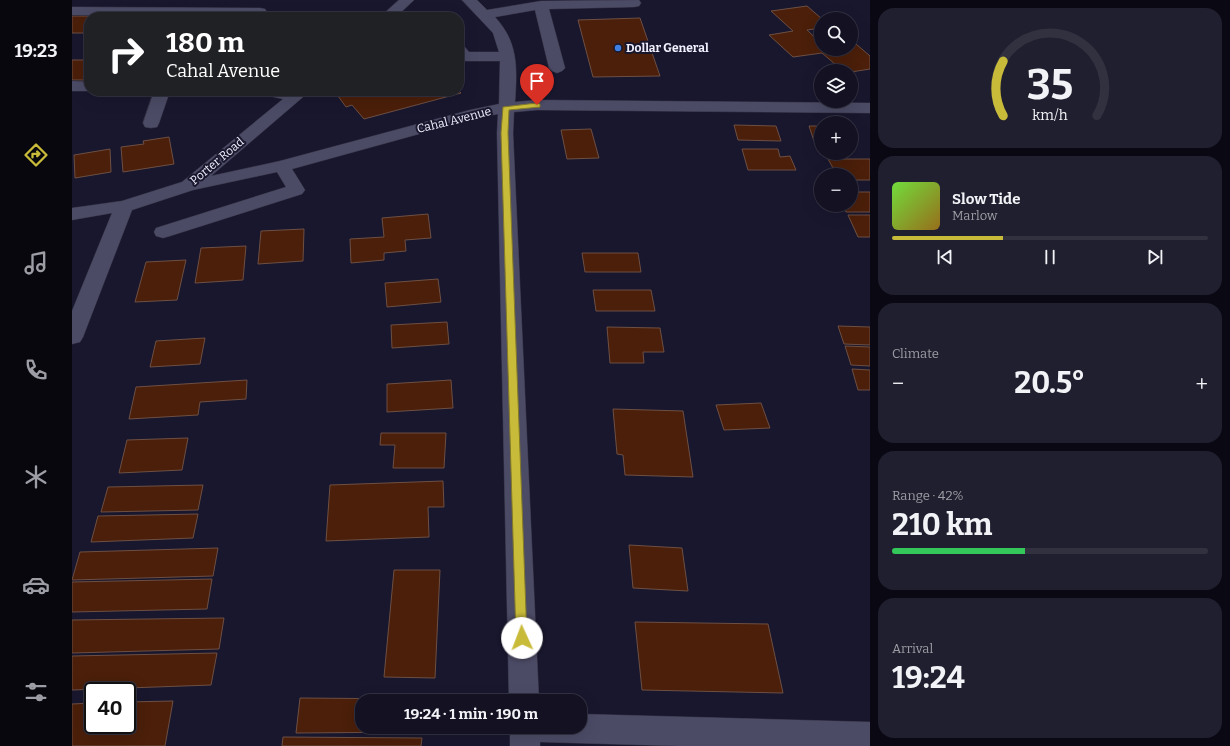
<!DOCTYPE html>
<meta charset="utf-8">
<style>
body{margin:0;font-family:Bitter,serif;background:#201f2f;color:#f1f3f6;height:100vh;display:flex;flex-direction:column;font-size:15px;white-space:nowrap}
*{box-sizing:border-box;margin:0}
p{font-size:13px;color:#9d9da5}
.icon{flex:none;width:22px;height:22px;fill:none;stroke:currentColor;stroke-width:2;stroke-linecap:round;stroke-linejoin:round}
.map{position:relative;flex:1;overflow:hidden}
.details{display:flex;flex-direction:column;gap:8px;padding:8px;background:#0a0913;width:360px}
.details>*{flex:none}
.hud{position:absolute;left:12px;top:12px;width:380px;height:84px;border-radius:16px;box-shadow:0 4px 16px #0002,0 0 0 1px #323140;background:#202124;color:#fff;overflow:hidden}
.buttons{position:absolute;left:742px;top:12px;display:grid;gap:8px}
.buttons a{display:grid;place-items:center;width:44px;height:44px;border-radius:50%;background:#131122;box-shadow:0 4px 16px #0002,0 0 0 1px #323140;font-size:20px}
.speed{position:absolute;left:12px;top:682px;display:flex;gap:8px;font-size:20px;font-weight:700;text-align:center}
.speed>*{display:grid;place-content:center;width:52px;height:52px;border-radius:50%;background:#131122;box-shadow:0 4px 16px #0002,0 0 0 1px #323140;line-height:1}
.speed .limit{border:2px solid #111;border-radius:6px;background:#fff;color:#111}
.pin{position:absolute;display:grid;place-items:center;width:34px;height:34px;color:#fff;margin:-41px -17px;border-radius:50% 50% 50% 0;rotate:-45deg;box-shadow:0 0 4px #0007}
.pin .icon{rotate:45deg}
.me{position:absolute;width:44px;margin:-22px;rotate:358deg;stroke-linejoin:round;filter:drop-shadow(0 0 3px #0008)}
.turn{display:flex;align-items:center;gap:14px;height:84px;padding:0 16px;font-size:18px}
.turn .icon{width:52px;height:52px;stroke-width:2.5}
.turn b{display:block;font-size:28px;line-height:34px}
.big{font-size:30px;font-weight:700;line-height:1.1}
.details .widget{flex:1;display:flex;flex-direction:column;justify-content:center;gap:6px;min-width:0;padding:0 14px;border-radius:16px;background:#201f2f}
.details .dial{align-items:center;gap:0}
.dial svg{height:104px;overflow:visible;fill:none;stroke:#323140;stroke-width:7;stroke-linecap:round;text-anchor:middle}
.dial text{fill:#f1f3f6;stroke:none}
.song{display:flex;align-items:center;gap:12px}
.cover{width:48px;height:48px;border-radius:6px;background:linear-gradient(135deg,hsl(100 70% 55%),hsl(40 70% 35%))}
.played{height:4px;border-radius:2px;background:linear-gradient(90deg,#c9bb3a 35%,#323140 35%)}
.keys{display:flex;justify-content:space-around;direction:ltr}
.heat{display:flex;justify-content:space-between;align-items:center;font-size:22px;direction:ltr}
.charge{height:6px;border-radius:3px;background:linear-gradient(90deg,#34c759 42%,#323140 0)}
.trip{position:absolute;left:283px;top:694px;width:232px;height:40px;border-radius:16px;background:#131122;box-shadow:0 4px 16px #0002,0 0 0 1px #323140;font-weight:700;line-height:40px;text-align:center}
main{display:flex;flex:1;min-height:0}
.menu{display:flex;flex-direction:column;width:72px;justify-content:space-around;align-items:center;background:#08070e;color:#9d9da5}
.menu .icon{width:28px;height:28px}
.menu .current{color:#c9bb3a}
.menu b{font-size:18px;color:#f1f3f6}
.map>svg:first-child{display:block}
.building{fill:#4b1f0a;stroke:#6d4f43}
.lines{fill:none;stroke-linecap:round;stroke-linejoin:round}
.minor-casing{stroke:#343244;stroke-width:1}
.minor{fill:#4c4b66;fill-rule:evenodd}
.route{fill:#c9bb3a;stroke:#837a26}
.shop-dot{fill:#3f7fe0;stroke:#19172e;stroke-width:1.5}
.labels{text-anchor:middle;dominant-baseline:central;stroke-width:4;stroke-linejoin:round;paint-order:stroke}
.far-poi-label{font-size:12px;font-weight:bold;fill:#f1f0fe;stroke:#19172e;text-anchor:start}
.far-street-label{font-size:12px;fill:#f1f0fe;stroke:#19172e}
</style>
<main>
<nav class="menu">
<b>19:23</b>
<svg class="icon current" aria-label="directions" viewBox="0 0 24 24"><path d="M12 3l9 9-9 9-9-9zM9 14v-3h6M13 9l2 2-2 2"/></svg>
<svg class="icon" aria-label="music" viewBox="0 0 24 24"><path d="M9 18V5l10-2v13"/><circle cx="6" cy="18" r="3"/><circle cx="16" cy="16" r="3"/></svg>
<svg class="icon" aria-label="phone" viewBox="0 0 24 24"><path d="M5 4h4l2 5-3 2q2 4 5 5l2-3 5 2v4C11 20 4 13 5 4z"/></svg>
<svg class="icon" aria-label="climate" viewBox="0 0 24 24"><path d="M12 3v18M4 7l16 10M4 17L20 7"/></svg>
<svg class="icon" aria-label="car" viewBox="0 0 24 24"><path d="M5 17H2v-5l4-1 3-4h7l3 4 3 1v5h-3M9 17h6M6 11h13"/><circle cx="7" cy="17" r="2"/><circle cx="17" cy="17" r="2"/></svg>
<svg class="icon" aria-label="filters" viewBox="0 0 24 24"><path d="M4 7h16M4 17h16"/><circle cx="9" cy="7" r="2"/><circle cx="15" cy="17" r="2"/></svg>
</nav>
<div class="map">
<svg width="798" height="746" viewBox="0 0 798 746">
<rect width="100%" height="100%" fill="#19172e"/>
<g class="building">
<path d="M735,6L750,19L749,28L735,30L749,43V49H779V45L784,44L798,56V69L779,72V71H771L750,53L721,57L697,35L721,31L699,11Z"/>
<path d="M0,16H56L17,17V33H0Z"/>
<path d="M68,16L151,17H68Z"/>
<path d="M568,18L588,76L521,77L506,20Z"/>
<rect x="0" y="60" width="17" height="20"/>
<path d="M286,91H387L389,93L292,119L280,105L274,107L266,96Z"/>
<path d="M662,125L704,126L709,141L666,140Z"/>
<path d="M737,126H749V141H742Z"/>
<path d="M519,129L527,158L495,159L489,130Z"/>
<path d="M97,137L102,164L51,172L49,147L72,144L71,141Z"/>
<path d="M38,149L39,172L3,178L2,155Z"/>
<path d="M670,149H706L708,157L718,156L724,170H676Z"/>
<path d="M756,159H798V180H779V175H765Z"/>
<path d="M779,192H798V212H774L771,205H779Z"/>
<path d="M356,214L359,238L333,240L334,251L312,253V260L279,263L278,239L312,237L310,218Z"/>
<path d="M776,215H798V237H786Z"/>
<path d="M232,229L231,261L186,264L189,231Z"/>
<path d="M174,246L171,280L123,283L129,248Z"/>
<path d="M510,253H566L569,272H513Z"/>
<path d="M114,260L105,300L63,302L74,262Z"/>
<path d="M366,279L369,302L315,307L313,283Z"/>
<path d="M521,290H579L583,311H524Z"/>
<path d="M375,322L377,344L320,348L319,325Z"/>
<path d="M766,326L798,327V345L772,344Z"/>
<path d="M535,327L588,328L592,352H571L572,363H538Z"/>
<path d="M133,338L128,364L78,367L84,341Z"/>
<path d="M773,346L798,347V366L779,365Z"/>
<path d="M780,369L798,370V390H786Z"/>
<path d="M175,380L174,399L128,402L126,415L57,419L64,387Z"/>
<path d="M379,380L381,408L315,412V384Z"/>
<path d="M689,403L698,428L652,430L644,405Z"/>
<path d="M541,409L611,411L621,477L553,475L551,455L545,454Z"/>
<path d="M309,433H374L372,468H321L323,445H308Z"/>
<path d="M116,438L110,470L47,473L55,440Z"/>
<path d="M371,481L372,507H356L357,537L254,541L258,485Z"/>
<path d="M131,485L126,510L29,512L36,487Z"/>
<path d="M126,514L121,538L19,542L26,516Z"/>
<path d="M557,545L610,548L616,591L561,588Z"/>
<path d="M146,548L141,576L0,580L8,552Z"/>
<path d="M322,570H368L363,678L312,677Z"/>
<path d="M140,579L135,609L0,612V582Z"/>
<path d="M152,618L147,649L0,653V620Z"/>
<path d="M563,622L696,624L711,693L570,690Z"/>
<path d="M145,653L139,685L0,690V656Z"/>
<path d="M228,698L351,699L350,701H290V727H348V732L224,733Z"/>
<path d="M101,701L93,746H0V704L21,703V725H55V702Z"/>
<path d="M211,737L350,738L349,746H210Z"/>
</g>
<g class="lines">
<defs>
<g id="minor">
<path d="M327,0H342L324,17H308Z"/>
<path d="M390,0H405L415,10L469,1L567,0L569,3L567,6L562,7L477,9L493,68L490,71L485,73L480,71L477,68L463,10L423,17C447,43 445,69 443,102L465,100L798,103V113L465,110L442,112L441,133L467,701H437L425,133L426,114L405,118L220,169L233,190L230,194L98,236L91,238L84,236L82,232L84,228L214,187L205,172L121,190L60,210L11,337L8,342L0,344V311L40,213L0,220V208L50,201L110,182L211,99L188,94L186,91H238L139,176L208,161L398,110L427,104L428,61H393L387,58V45L392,46L397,52H427L421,33Z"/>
<path d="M0,7L188,8L193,9L195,12L193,17L0,15Z"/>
<path d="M0,81L17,82V91H20H0Z"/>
<path d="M82,91H98L87,123L85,127L79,128L73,127L71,123Z"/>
<path d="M508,714L798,722V746H607L468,742V746H438V727H508Z"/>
</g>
</defs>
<use href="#minor" class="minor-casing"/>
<use href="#minor" class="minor"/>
</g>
<path class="route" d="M465,103L468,104V107L437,110L436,133L455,638L454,642L450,643L446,642L444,638L429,133L431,107Z"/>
<circle class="shop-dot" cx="546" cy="48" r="4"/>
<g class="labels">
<g class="far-poi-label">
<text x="554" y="48">Dollar General</text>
</g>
<g class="far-street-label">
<text transform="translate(382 120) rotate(-14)">Cahal Avenue</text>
<text transform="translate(145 161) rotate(-40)">Porter Road</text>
</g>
</g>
</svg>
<div class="buttons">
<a><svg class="icon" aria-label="search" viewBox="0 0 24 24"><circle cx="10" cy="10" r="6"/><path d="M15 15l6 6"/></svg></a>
<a><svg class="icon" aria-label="layers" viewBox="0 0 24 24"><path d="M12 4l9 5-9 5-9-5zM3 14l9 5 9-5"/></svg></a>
<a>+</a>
<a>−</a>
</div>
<div class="speed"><div class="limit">40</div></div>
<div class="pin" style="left:465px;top:105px;background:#d93025"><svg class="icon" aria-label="arrive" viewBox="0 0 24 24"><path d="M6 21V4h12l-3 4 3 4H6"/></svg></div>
<svg class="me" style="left:450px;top:638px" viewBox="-20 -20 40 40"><circle r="19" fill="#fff"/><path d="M0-13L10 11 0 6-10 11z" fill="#c9bb3a"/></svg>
<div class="trip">19:24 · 1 min · 190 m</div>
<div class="hud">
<div class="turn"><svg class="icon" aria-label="right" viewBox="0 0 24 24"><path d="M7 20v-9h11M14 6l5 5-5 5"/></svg><div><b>180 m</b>Cahal Avenue</div></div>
</div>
</div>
<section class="details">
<div class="widget dial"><svg viewBox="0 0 100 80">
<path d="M14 69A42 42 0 1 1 86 69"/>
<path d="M14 69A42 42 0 0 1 14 27" stroke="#c9bb3a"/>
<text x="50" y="56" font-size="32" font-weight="700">35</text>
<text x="50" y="72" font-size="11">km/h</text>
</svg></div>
<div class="widget">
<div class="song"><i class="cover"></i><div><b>Slow Tide</b><p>Marlow</p></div></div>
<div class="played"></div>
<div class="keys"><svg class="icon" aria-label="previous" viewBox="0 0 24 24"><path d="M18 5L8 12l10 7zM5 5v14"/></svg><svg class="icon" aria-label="pause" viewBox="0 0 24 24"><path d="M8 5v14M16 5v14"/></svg><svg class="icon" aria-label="next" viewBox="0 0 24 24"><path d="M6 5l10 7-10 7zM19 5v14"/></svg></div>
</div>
<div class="widget"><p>Climate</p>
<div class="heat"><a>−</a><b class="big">20.5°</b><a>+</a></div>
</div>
<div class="widget"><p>Range · 42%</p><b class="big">210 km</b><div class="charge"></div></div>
<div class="widget"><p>Arrival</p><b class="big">19:24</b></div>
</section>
</main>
